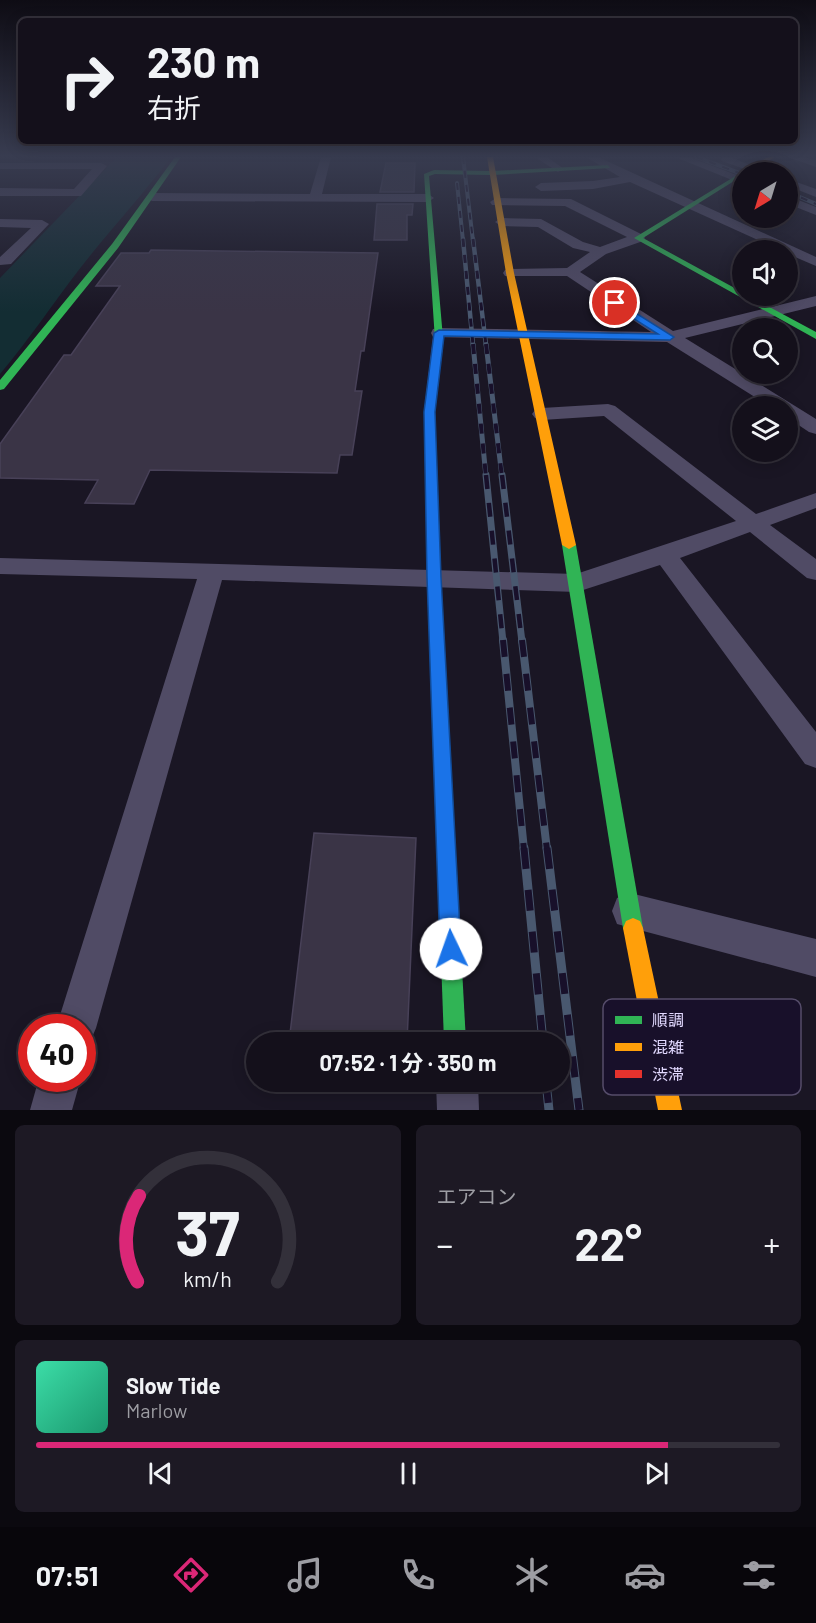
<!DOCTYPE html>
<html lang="ja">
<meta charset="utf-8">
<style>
body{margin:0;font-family:Barlow,"Noto Sans JP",sans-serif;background:#1d1924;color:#f1f3f6;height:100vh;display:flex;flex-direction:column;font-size:22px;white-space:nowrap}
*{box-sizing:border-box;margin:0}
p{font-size:20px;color:#9d9da3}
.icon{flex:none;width:33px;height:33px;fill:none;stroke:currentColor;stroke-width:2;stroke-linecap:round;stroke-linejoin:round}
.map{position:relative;height:1110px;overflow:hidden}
.panel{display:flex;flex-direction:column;gap:15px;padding:15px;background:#0b090f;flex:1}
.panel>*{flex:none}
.banner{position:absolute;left:18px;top:18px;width:780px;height:126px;border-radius:9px;box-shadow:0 3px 15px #0003,0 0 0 2px #33303a;background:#14101b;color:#f1f3f6;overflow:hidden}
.needle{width:39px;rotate:218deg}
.controls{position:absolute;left:732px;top:162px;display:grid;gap:12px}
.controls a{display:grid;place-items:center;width:66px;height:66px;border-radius:50%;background:#14101b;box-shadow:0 3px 15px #0003,0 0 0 2px #33303a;font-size:30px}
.speed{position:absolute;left:18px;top:1014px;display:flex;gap:12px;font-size:30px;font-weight:700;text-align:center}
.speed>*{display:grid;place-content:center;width:78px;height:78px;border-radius:50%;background:#14101b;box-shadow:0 3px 15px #0003,0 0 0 2px #33303a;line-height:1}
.speed .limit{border:9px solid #d22;background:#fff;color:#111}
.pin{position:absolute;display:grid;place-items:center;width:51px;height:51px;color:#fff;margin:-26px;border:3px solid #fff;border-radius:50%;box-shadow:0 2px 6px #0007}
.me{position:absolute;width:66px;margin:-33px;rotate:357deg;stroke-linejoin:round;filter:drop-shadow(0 0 4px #0008)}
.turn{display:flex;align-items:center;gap:21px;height:126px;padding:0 30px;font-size:27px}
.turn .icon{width:78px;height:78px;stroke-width:2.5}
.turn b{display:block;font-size:42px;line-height:51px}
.big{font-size:45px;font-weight:700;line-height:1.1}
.panel .tile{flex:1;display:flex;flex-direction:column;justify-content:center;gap:9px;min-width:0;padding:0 21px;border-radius:9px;background:#1d1924}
.panel .dial{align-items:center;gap:0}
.dial svg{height:156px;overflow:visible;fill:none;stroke:#33303a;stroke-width:7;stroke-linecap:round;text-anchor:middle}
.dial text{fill:#f1f3f6;stroke:none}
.song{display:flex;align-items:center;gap:18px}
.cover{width:72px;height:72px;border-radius:9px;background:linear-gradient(135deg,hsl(160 70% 55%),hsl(160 70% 35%))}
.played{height:6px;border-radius:3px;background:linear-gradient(90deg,#db2777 85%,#33303a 85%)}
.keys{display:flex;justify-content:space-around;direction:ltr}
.heat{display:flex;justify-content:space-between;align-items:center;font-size:33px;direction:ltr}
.panel .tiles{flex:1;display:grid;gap:15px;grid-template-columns:1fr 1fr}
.tile:last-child{grid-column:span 2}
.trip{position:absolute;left:246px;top:1032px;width:324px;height:60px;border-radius:30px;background:#14101b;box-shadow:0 3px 15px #0003,0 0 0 2px #33303a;font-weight:700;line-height:60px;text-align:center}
.tabs{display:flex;height:96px;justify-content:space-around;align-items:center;background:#08060b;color:#9d9da3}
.tabs .icon{width:42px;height:42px}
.tabs .on{color:#db2777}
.tabs b{font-size:27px;color:#f1f3f6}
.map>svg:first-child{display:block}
.green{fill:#132d33}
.building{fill:#3a3446;stroke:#484158;stroke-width:1.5}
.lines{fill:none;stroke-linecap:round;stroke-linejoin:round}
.street{fill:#504b65;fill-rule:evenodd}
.fast{fill:#30b455;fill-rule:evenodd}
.slow{fill:#ff9f0a;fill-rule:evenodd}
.jam{fill:#e5322d;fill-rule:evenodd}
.rail-far5-casing{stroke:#49586f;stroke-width:4}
.rail-far4-casing{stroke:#49586f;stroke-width:4.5}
.rail-far3-casing{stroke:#49586f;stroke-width:5}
.rail-far2-casing{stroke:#49586f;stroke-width:7}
.rail-far1-casing{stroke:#49586f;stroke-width:8}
.rail-casing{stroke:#49586f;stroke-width:9}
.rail-far5{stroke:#18102a;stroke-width:2;stroke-dasharray:7;stroke-linecap:butt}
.rail-far4{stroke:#18102a;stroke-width:3;stroke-dasharray:8;stroke-linecap:butt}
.rail-far3{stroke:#18102a;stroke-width:4;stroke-dasharray:10;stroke-linecap:butt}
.rail-far2{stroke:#18102a;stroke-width:4.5;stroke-dasharray:14;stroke-linecap:butt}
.rail-far1{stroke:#18102a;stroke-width:6;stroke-dasharray:17;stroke-linecap:butt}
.rail{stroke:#18102a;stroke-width:7;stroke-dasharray:21;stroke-linecap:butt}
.route{fill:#1a73e8;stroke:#114b97;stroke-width:1.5}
.key{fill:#18102a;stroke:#554c6a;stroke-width:1.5}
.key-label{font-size:16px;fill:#e2d9ff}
</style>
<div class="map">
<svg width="816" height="1110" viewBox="0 0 816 1110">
<rect width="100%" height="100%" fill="#1a1624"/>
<path class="green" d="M117,157H171C142,196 108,232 78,271C52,305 28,341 0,374V278Z"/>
<g class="building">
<path d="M386,163H415L414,192H380Z"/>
<path d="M377,204H413L412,215H407V240H374Z"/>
<path d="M151,250L378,253L364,351H361L355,391H362L352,455H340L337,473L150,470L134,504L85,503L98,480L0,478V444L64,355H71L120,286H96L121,253H149Z"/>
<path d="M314,833L416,838L407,1042H289Z"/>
</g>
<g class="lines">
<g class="street">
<path d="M321,157H331L322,194H428L434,198L428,202L152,201L146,197L152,193L310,194Z"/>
<path d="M535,157H547L564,169L558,172Z"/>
<path d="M586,157H598L816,257V266L788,254V250H780L630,182L593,189L541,191L535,187L541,183L593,181L620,177Z"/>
<path d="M675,157H689L742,177V184Z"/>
<path d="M723,157H730L768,172H753L722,161L721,159Z"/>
<path d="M788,157H803L816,160V167Z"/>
<path d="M0,163H101L107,166L81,196H0V188L74,189L92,169H0Z"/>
<path d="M788,179L816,189V197L788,186Z"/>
<path d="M788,196L816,207V215L788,204Z"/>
<path d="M496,198L571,199L643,235L645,238L643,241L606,254L580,272L673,331L816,296V306L685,338L816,419V434L809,432L788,418V406H769L667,342L433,337L431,333L433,329L439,328L651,332L567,276H505L503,273L505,270L510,269L567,268L590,252L573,248L538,227L501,226L495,222L501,218L541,219L583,242L600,247L627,237L565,206L492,205L490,202Z"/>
<path d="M0,219L42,220L49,224L11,264L0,265V257L31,228L0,227Z"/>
<path d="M608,404L615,406L756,514L816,493V508L770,525L816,559V580L807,578L750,532L680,558L816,732V768L805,764L660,565L577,592L222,580L96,1028L90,1042L82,1045V1028H56L197,579L0,574V558L576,574L736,521L604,416L542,420L535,418L532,414L535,410L542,408Z"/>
<path d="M630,893L816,939V977L617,924L612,911L617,898Z"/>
<path d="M39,1078H81L72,1110H30Z"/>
<path d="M436,1082H478L479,1110H437Z"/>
</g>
<g class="fast">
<path d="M175,157H181L118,248L4,389L0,390V380L112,244Z"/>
<path d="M608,165L610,168L492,175L435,174L429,176L443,338L435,340L424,174L434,170L492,171Z"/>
<path d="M742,172V176L643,238L742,292V296H749L816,332V339L634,238Z"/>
<path d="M569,541L576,545L643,928L640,935L633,938L626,935L623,928L562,545Z"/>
<path d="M435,594L440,595L442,599L466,1042H444L428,599L430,595Z"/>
</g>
<g class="slow">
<path d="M487,157H493L514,273L576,545L569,549L562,545L506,273Z"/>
<path d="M768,157H775L749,172H742Z"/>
<path d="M633,918L640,921L643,928L682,1110H658L623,928L626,921Z"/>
</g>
<path class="jam" d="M438,335L443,338L434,412L442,599L440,603H430L428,599L424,412L433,338Z"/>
<defs>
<g id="rail-far5">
<path d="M463,157L473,241"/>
<path d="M696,157L742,174"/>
<path d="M457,183L463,241"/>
<path d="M788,192L816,204"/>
</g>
<g id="rail-far4">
<path d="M463,239L473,345"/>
<path d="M473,239L486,345"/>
</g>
<g id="rail-far3">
<path d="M473,344L486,477"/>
<path d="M486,344L502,477"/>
</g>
<g id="rail-far2">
<path d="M486,475L503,642"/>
<path d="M502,475L522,642"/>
</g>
<g id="rail-far1">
<path d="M503,640L524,850"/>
<path d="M522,640L547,850"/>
</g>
<g id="rail">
<path d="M524,848L543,1042"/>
<path d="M547,848L579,1110"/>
<path d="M546,1082L549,1110"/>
</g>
</defs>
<use href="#rail-far5" class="rail-far5-casing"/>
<use href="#rail-far4" class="rail-far4-casing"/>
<use href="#rail-far3" class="rail-far3-casing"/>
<use href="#rail-far2" class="rail-far2-casing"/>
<use href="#rail-far1" class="rail-far1-casing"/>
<use href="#rail" class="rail-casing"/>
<use href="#rail-far5" class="rail-far5"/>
<use href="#rail-far4" class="rail-far4"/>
<use href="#rail-far3" class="rail-far3"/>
<use href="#rail-far2" class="rail-far2"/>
<use href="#rail-far1" class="rail-far1"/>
<use href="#rail" class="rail"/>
</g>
<linearGradient id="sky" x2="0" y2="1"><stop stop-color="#0e0c14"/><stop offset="0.5" stop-color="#383c50"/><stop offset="1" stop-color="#383c50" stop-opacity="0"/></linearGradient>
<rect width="816" height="312" fill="url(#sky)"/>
<path class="route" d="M615,300L674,337L670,340L444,336L435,412L441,577L461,949L458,957L451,960L443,957L440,949L427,577L424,412L434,333L439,330L658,334L612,305L611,303Z"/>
<rect x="603" y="999" width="198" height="96" rx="9" class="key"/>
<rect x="615" y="1016" width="27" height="8" fill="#30b455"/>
<rect x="615" y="1043" width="27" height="8" fill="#ff9f0a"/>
<rect x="615" y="1070" width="27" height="8" fill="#e5322d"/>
<g class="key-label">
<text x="652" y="1026">順調</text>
<text x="652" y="1053">混雑</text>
<text x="652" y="1080">渋滞</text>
</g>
</svg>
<div class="controls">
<a><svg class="needle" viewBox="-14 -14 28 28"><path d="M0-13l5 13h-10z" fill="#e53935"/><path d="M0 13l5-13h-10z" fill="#9d9da3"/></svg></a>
<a><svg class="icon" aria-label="sound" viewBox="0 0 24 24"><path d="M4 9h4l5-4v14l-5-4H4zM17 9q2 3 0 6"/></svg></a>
<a><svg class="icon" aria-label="search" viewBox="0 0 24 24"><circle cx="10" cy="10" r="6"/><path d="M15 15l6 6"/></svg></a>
<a><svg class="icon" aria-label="layers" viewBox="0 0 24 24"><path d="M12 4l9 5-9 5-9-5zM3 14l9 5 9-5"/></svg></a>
</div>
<div class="speed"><div class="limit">40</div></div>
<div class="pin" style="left:615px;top:303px;background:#d93025"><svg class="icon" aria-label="arrive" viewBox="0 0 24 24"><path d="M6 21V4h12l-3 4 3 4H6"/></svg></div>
<svg class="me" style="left:451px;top:949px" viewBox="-20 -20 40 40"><circle r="19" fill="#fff"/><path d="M0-13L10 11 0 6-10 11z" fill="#1a73e8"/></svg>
<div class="trip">07:52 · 1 分 · 350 m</div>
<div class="banner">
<div class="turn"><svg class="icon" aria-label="right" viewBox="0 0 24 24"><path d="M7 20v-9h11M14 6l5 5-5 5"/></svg><div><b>230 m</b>右折</div></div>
</div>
</div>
<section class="panel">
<div class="tiles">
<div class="tile dial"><svg viewBox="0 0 100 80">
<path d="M14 69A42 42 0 1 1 86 69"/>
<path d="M14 69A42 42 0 0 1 15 25" stroke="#db2777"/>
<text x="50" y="56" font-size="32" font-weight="700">37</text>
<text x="50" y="72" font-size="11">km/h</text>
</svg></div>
<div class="tile"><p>エアコン</p>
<div class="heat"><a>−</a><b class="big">22°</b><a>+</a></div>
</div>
<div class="tile">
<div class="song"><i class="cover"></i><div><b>Slow Tide</b><p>Marlow</p></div></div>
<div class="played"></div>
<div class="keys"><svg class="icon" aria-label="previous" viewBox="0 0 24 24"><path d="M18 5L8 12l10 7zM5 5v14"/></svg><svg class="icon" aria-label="pause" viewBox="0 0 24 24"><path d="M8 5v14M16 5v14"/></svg><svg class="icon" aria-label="next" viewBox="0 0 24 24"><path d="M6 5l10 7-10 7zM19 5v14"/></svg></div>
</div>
</div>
</section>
<nav class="tabs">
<b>07:51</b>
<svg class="icon on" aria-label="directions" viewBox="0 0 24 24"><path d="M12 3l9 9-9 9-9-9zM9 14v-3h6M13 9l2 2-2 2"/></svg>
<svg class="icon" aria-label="music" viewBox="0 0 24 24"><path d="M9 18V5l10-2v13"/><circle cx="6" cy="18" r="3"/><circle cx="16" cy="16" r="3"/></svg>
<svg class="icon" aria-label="phone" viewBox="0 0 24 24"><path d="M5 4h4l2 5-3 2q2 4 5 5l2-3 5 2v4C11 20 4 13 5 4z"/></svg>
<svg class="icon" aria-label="climate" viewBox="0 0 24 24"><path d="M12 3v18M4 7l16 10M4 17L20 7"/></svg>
<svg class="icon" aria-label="car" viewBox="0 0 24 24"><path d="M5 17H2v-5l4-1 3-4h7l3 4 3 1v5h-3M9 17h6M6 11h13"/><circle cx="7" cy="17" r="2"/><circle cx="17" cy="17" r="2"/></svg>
<svg class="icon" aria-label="filters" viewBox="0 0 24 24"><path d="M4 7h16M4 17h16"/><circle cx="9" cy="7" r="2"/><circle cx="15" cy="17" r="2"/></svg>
</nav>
